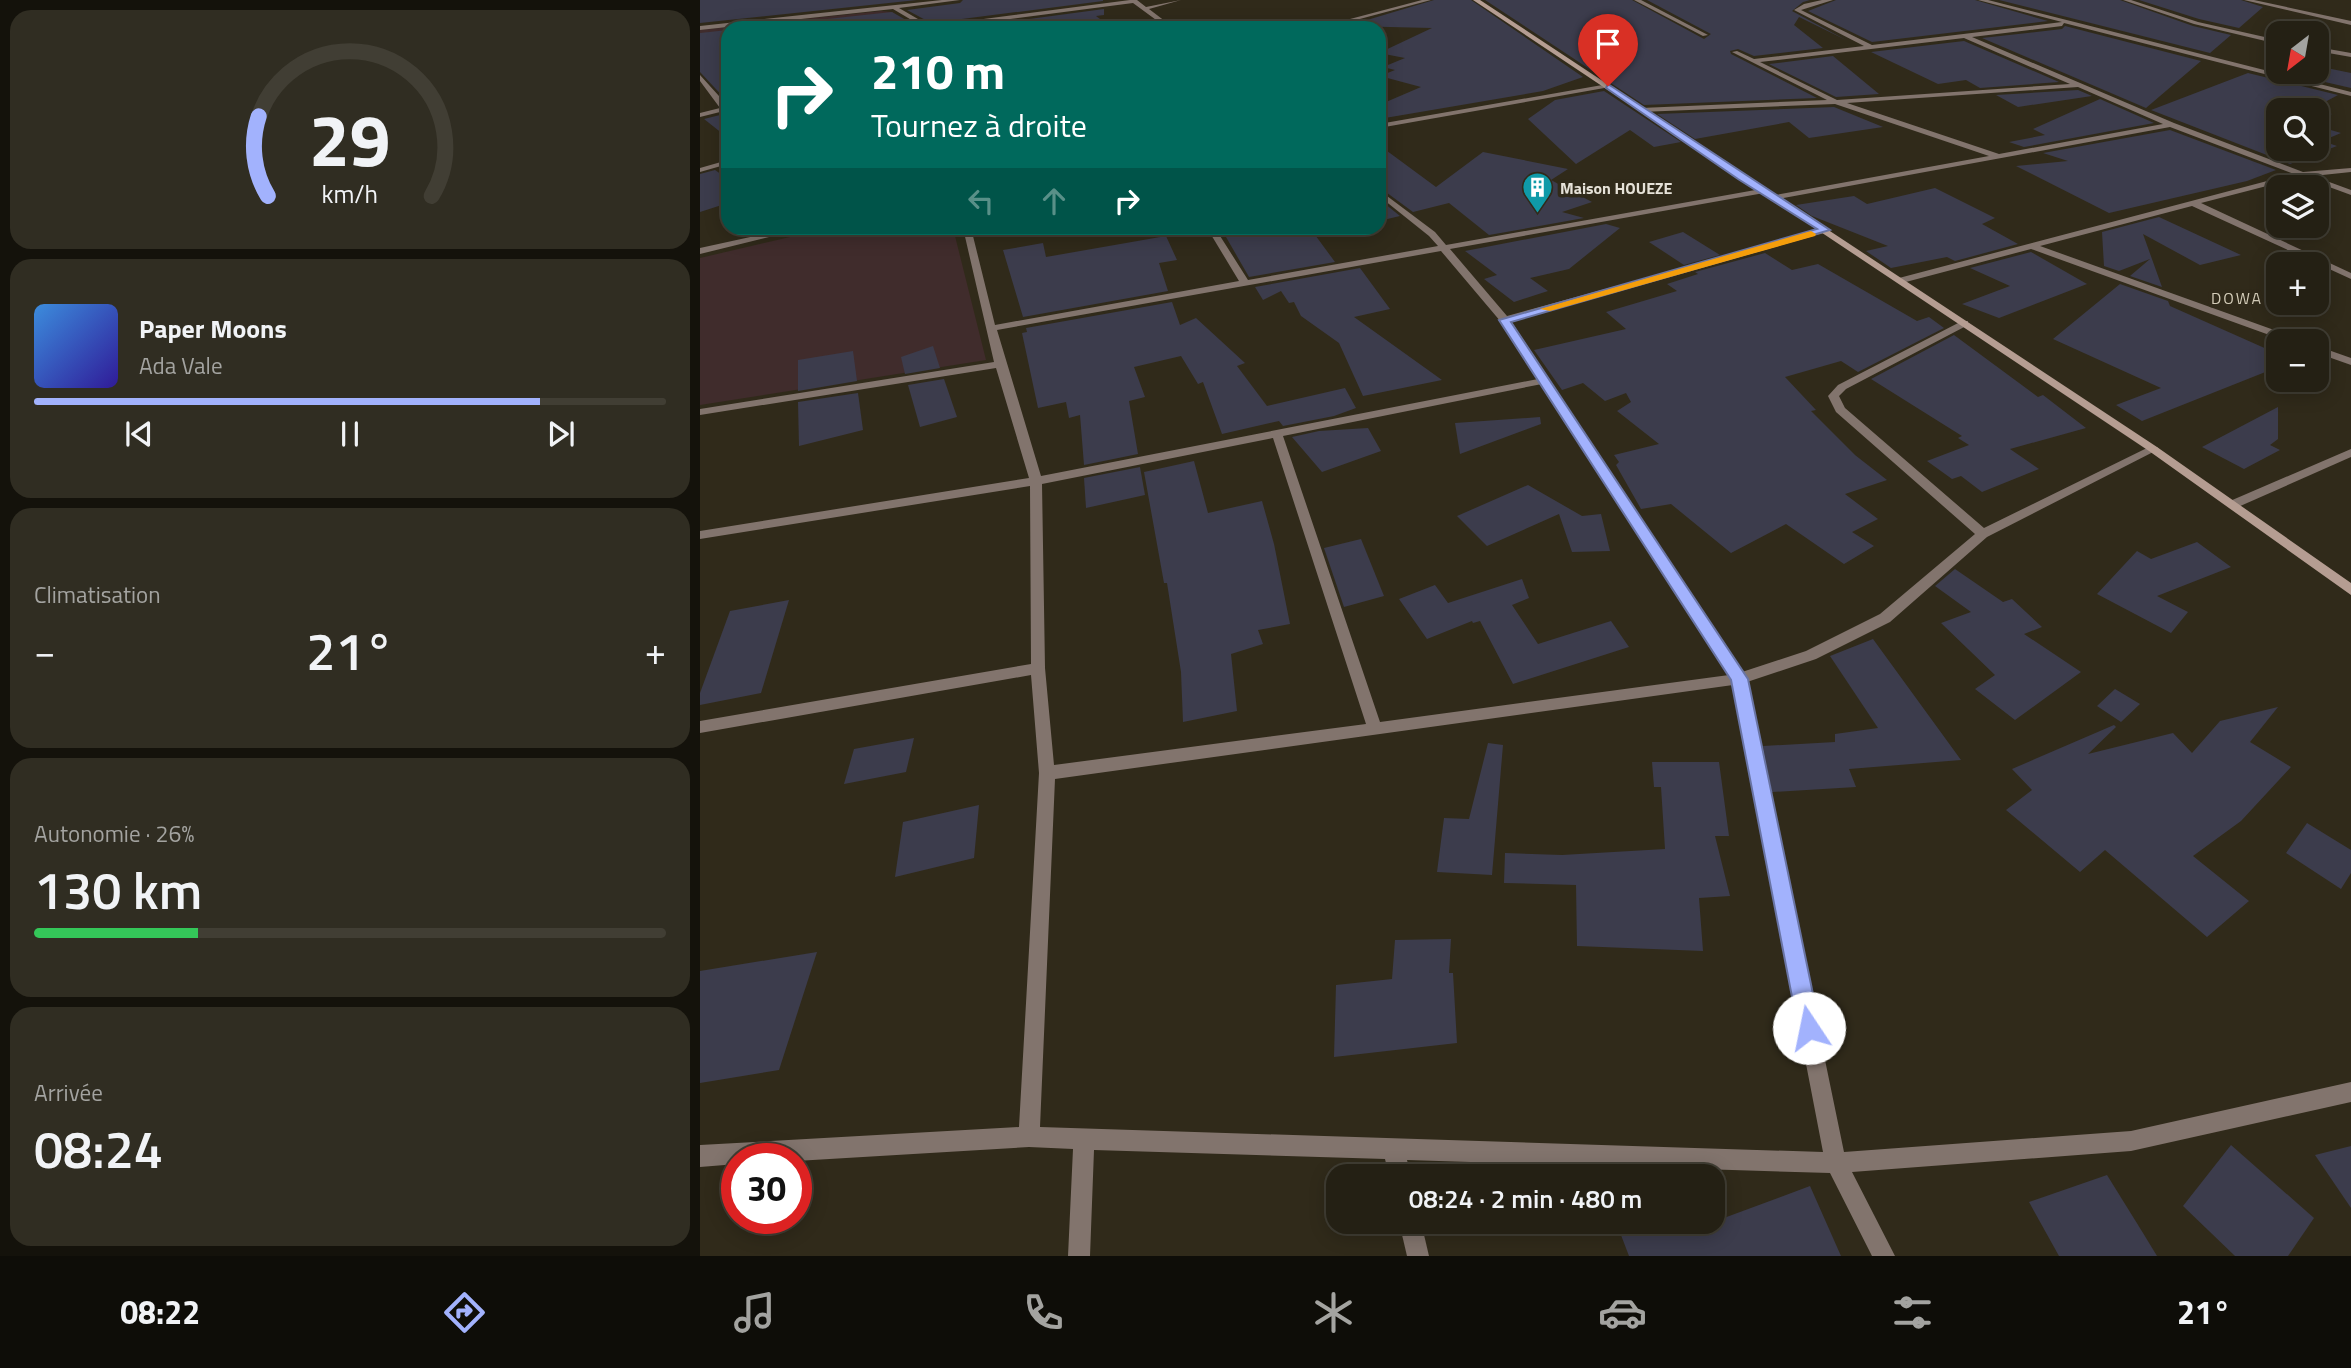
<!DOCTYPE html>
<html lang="fr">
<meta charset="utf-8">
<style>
body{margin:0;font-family:"Titillium Web",sans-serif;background:#302d22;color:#f1f3f6;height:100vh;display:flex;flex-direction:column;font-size:26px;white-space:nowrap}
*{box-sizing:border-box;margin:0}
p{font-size:23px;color:#a3a3a0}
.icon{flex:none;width:38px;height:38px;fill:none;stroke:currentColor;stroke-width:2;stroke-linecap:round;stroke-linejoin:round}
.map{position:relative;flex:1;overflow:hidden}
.sheet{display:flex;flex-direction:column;gap:10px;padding:10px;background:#14120b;width:700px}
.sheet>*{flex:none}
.banner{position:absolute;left:21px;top:21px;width:665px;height:214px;border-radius:21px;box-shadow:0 4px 18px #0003,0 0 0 2px #413e34;background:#00695c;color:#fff;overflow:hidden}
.needle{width:46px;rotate:211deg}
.buttons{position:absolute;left:1566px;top:21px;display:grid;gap:14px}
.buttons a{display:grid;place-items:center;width:63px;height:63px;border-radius:14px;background:#242014;box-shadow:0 4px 18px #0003,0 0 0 2px #413e34;font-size:35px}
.speed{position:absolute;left:21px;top:1143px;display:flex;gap:14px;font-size:35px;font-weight:700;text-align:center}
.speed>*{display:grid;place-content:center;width:91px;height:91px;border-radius:50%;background:#242014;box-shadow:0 4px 18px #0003,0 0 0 2px #413e34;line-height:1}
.speed .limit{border:10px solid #d22;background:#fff;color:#111}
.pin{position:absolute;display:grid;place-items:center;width:60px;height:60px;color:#fff;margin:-72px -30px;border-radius:50% 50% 50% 0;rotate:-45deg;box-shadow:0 0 7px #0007}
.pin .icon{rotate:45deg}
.me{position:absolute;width:77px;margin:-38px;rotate:349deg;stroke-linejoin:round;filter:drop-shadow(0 0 5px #0008)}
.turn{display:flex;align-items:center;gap:24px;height:147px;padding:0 35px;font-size:32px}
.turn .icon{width:91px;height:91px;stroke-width:2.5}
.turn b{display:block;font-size:49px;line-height:60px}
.lanes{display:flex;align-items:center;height:66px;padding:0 35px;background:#0003;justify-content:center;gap:35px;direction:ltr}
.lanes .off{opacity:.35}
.big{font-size:52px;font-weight:600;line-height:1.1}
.sheet .tile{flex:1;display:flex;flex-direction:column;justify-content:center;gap:10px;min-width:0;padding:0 24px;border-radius:21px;background:#302d22}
.sheet .dial{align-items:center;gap:0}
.dial svg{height:182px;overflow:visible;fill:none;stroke:#413e34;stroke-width:7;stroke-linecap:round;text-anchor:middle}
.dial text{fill:#f1f3f6;stroke:none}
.song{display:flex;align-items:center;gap:21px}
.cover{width:84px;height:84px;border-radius:10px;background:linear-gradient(135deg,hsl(210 70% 55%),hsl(250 70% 35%))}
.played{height:7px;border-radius:4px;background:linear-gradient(90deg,#a2b2fd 80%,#413e34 80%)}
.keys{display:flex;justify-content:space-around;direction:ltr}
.heat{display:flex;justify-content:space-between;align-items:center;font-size:38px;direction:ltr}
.charge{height:10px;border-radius:5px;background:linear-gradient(90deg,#34c759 26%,#413e34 0)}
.trip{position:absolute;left:626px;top:1164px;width:399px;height:70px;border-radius:21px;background:#242014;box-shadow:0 4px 18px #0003,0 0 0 2px #413e34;font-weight:600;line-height:70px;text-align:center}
.menu{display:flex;height:112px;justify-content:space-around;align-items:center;background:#0e0d08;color:#a3a3a0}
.menu .icon{width:49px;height:49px}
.menu .current{color:#a2b2fd}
.menu b{font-size:32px;color:#f1f3f6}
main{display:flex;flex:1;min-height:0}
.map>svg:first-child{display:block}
.education{fill:#402c2c}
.building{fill:#3c3c4c}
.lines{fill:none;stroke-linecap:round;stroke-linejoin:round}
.minor{fill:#82746d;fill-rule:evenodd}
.secondary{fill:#b59d92;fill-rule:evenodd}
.route{fill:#a2b2fd;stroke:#6974a4;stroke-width:2}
.slow{fill:#f59e0b}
.labels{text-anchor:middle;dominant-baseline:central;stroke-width:7;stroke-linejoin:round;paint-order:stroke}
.far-poi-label{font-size:16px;font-weight:bold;fill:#e6e2d8;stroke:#302a1a;text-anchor:start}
.far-neighbourhood-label{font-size:16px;letter-spacing:2px;fill:#d4cdb9;stroke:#302a1a}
</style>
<main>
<section class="sheet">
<div class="tile dial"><svg viewBox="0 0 100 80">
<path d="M14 69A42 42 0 1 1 86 69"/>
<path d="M14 69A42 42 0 0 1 10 34" stroke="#a2b2fd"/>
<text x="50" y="56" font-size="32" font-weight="700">29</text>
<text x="50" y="72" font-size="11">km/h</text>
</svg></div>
<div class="tile">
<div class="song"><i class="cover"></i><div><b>Paper Moons</b><p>Ada Vale</p></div></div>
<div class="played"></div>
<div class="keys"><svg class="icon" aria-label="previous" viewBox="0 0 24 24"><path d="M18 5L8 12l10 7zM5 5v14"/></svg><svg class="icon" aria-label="pause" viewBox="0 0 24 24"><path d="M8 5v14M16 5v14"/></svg><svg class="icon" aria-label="next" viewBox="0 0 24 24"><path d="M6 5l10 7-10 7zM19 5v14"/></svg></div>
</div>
<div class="tile"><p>Climatisation</p>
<div class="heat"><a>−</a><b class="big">21°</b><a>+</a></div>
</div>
<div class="tile"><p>Autonomie · 26%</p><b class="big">130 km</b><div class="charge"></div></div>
<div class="tile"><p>Arrivée</p><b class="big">08:24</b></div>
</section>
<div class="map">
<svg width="1651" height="1256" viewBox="0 0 1651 1256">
<rect width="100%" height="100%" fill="#302a1a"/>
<g class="education">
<path d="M181,11L192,12L214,28H28V88L0,63V30Z"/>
<path d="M129,228H253L286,360L0,405V258Z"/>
</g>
<g class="building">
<path d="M0,0H217L0,23Z"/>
<path d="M263,0H403V1L231,23L207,10L260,3Z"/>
<path d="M734,0H771L883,77L843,91L679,119V105L721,87L680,76L695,70L683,67L705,58L679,53L732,28L647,26Z"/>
<path d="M785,0H932L1004,39L1011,34L947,0H1110L1103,2L1092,11L1146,40L1099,17L1094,25L1123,48L1054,56L1038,49L1030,51L1031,54L1117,98L944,105Z"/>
<path d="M1136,0H1275L1348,21L1172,42L1108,11Z"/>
<path d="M1299,0H1420L1493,26L1531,35L1510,53Z"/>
<path d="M1439,0H1541L1563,7L1539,28L1499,19Z"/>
<path d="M404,9V15L396,16L412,28H361L357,22L320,28H261Z"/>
<path d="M192,12L220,28H43Z"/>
<path d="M1365,26L1501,61L1446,108L1282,38L1362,29Z"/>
<path d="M28,30V102L0,72V33Z"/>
<path d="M1264,41L1359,82L1280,88L1266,80L1238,84L1171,52Z"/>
<path d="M1133,56L1179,94L1136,97L1069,64Z"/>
<path d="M1617,66L1651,73V88L1582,72H1617Z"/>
<path d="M1548,73L1638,95L1612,109L1632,114L1617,121V110H1578V149H1617V126L1641,133L1622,141L1637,146L1590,164L1451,110Z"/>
<path d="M1378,90L1392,96L1318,107L1296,95Z"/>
<path d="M904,91L981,142L954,147L930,130L876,164L828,119L855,100Z"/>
<path d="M1400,99L1454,123L1324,147L1309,142L1345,135L1333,129Z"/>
<path d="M1134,107L1183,127L1109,138L1089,122L995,139L957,114Z"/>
<path d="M28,113V138L4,119Z"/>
<path d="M1470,130L1576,170L1547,181L1409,213L1316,166L1368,161L1343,153Z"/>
<path d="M679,145L736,187L783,152L868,169L851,180L892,202L862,212L884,218L789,235L749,203L713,212L679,187Z"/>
<path d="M15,170L28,179V203L0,212V174Z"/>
<path d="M1235,188L1295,218L1282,224L1318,244L1255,261L1247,257L1191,268L1166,251L1188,246L1112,216L1096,205L1154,196L1167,204Z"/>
<path d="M679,199L700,216L679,221Z"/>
<path d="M1459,217L1541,255L1500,265L1443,234L1462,287L1430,276L1450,259L1419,271L1404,266L1402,232Z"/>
<path d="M906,224L920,228L869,269L830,278L848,291L814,302L784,279L797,275L765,251Z"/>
<path d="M527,228H610L635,262L549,277L526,237L532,236Z"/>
<path d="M983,232L1020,255L984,265L949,242Z"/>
<path d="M466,236L477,260L459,263L468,291L323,317L303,250L343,243L346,257Z"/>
<path d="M1331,252L1387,284L1299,318L1262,304L1310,286L1270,268Z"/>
<path d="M1065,253L1092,270L1118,264L1217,321L1229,317L1244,328L1158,372L1141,361L1085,377L1116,410L1111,411L1155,455L1187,480L1145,494L1178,519L1152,532L1174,546L1144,564L1086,524L1031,553L971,504L941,509L916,465L919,462L914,455L959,444L917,411L931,402L926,393L905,401L883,383L862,390L834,350L926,329L906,312L977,291L967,284L998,274L995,272Z"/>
<path d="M660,268L690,309L654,317L742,380L663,396L639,343L601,316L594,302L589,303L581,291L563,300L555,287Z"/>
<path d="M1420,284L1468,301L1470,306L1578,354V367L1442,421L1416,405L1461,388L1353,339Z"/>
<path d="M472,302L480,325L496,318L545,363L537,366L567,406L645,388L656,408L634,416L583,426L579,421L522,434L503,382L498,384L481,356L434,367L445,397L429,401L438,454L384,465L380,415L369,418L366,402L338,408L322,333L327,332L326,328Z"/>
<path d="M1254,335L1338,397L1343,395L1386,428L1310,449L1339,469L1282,492L1261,476L1252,479L1227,461L1269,445L1258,438L1262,436L1171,379Z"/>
<path d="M233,346L240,368L205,374L201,357Z"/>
<path d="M153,351L157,381L98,391V360Z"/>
<path d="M244,379L257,417L220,427L208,385Z"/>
<path d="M158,393L163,430L99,446L98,402Z"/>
<path d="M1578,407V439L1570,445L1580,450L1544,469L1502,447Z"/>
<path d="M840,417L841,424L760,454L755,423Z"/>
<path d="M668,428L681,451L622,472L592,437L619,431Z"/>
<path d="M494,461L508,513L562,501L574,544L590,624L558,630L563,644L531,654L537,711L483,722L481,672L467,583H464L444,472Z"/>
<path d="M440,467L445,495L386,508L384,478Z"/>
<path d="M828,485L882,516L901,514L910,551L872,552L859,514L787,546L757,516Z"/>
<path d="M661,539L684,596L644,607L624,548Z"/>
<path d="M1497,542L1531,567L1457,596L1488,612L1471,633L1397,594L1437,551L1451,559Z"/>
<path d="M1255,569L1303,602L1312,599L1342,627L1324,634L1381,672L1315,720L1275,689L1295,675L1241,623L1271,612L1235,586Z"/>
<path d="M822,579L829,598L812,605L838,644L911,621L929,647L813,684L780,621L773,623L772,621L727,639L699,599L735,585L748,603Z"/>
<path d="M89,600L61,693L0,705V693L30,611Z"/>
<path d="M1173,639L1261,760L1149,769L1156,787L1072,792L1063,746L1135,742V734L1178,728L1130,656Z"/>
<path d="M1415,689L1440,704L1421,722L1397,706Z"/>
<path d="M1578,707L1550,742L1591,767L1541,821L1493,856L1549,901L1507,937L1405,850L1380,872L1306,810L1332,790L1312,769L1414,725L1416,727L1388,754L1473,733L1492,753L1520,721Z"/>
<path d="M214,738L206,772L144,784L154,749Z"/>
<path d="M788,743L803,745L792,875L737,872L744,818L769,819Z"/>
<path d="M952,762H1019L1029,836H1015L1030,896L999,898L1003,951L877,946L876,885L804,883L805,853L862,855L965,849L961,787H954Z"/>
<path d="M279,805L274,858L195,877L203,822Z"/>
<path d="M1607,823L1651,850V873L1641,889L1586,853Z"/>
<path d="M751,939L749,973H753L757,1043L634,1057L636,985L692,979L695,940Z"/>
<path d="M117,952L79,1070L0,1083V971Z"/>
<path d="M1531,1145L1614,1218L1588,1256H1535L1483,1206Z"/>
<path d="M1651,1146V1208L1615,1155Z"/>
<path d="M842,1167L887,1168V1176H842Z"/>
<path d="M1407,1175L1443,1233L1457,1256H1359L1329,1202Z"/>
<path d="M1110,1186L1141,1256H929L916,1222H1013Z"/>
<path d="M846,1222H893V1228L847,1231Z"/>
</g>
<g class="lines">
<g class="minor">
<path d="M242,0H260L199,8L230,26L430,0H437L446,7L481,0L449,9L474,28H467L433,3L241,28H225L193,9L0,30V26Z"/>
<path d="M722,0H731L626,28H616Z"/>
<path d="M934,0H941L1008,35L1003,36Z"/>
<path d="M1122,0H1133L1101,10L1172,45L1362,22L1278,0H1288L1651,92V96L1364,23L1362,26L1272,37L1474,123L1603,172L1651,168V172L1613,176L1651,190V195L1602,177L1501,203L1651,273V279L1492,206L1340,246L1599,339L1600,341H1586L1331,249L1202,283L1199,282V278L1594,174L1470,127L1073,200H1070V196L1289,156L1135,104L941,112L938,110L941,108L1127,100L1032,52L1037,51L1054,59L1164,46L1094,10L1104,4ZM1264,38L1370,84L1137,100L1060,62ZM1378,87L1463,124L1299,154L1147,103Z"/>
<path d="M1423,0H1431L1498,22L1578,40V44L1494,24Z"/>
<path d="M1544,0H1554L1651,21V25Z"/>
<path d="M1617,47L1651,53V57L1617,51Z"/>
<path d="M0,75L28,106V110L0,117V113L20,108L0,81Z"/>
<path d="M908,84L910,87L679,128V124Z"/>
<path d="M28,160V164L0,172V168Z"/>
<path d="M1061,189L1065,191L1064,193L750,249L807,316L1128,228V232L811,321L1042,672L1106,651L1180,614L1275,534L1136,412L1128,396L1138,385L1262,321H1268V325L1146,389L1139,396L1145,408L1284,528L1449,447H1457L1459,449L1287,537L1190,622L1116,659L1047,682L1144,1152L1431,1131L1651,1082V1102L1431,1151L1152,1172L1195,1256H1172L1130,1173L707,1160L711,1176H689L685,1159L394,1150L390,1256H368L373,1149L329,1147L96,1161V1158H37V1164L0,1167V1145L319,1127L339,773L331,675L0,733V721L331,664L330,486L0,539V531L329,478L296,368L0,415V409L294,362L263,228H271L295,325L539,281L507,228H515L548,280L738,246L729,236L679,196V190L735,232L746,245ZM741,251L801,322L838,379L341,476L297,330ZM842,384L1029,675L680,722L583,436ZM573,438L666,724L354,765L345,668L342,484ZM1033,685L1123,1152L340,1127L355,779Z"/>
<path d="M92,228H105L0,254V248Z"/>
<path d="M1617,346L1651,358V365L1617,353Z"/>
<path d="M1651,449V457L1538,507H1530L1528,504L1530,501Z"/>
<path d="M699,1222H721L729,1256H707Z"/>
</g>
<path class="secondary" d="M773,0H780L1457,447L1651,583V595L1449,451Z"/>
</g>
<path class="route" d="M908,84L1130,230L811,322L1048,679L1120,1028L1117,1036L1109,1040L1101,1036L1098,1028L1031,680L799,320L1117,229L1038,179L906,88Z"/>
<path class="slow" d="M1111,231L1116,234L1115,236L850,311L840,309Z"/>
<defs>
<symbol id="building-pin" viewBox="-11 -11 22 30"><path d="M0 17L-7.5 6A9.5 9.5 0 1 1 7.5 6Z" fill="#0f9aa8" stroke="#302a1a"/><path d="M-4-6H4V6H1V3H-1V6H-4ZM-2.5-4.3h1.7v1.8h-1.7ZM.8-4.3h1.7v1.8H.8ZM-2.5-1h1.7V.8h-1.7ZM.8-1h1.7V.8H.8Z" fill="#fff"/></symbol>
</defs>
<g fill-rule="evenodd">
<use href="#building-pin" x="820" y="170" width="35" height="47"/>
</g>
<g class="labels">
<g class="far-poi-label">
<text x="860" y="188">Maison HOUEZE</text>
</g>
<g class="far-neighbourhood-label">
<text x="1537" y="298">DOWA</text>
</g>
</g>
</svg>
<div class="buttons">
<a><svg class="needle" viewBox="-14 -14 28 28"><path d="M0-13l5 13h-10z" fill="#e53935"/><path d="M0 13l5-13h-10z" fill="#a3a3a0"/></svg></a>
<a><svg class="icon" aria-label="search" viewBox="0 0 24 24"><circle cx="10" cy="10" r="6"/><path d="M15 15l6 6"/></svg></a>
<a><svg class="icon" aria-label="layers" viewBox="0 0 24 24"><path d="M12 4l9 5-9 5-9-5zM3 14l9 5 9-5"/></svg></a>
<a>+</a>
<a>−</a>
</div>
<div class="speed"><div class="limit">30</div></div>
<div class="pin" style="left:908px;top:86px;background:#d93025"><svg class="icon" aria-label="arrive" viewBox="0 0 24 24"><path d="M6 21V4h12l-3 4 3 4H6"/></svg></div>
<svg class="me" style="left:1109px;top:1028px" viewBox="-20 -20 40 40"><circle r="19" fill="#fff"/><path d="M0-13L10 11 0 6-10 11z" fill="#a2b2fd"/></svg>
<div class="trip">08:24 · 2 min · 480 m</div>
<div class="banner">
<div class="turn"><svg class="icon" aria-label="right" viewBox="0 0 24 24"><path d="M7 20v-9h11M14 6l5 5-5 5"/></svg><div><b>210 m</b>Tournez à droite</div></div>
<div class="lanes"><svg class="icon off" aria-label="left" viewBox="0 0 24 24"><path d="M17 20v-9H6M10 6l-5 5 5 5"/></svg><svg class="icon off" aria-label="ahead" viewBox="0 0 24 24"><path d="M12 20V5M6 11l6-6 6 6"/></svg><svg class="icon" aria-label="right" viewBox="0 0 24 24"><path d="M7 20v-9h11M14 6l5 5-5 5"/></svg></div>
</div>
</div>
</main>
<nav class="menu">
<b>08:22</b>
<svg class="icon current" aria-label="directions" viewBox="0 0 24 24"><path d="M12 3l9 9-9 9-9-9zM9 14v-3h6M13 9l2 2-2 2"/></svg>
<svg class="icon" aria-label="music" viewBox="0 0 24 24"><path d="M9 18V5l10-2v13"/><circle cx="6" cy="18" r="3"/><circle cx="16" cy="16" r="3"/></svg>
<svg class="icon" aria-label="phone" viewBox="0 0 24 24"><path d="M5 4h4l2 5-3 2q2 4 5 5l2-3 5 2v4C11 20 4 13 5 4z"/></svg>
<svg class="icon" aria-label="climate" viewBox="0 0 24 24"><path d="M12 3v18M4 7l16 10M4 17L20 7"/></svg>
<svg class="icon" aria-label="car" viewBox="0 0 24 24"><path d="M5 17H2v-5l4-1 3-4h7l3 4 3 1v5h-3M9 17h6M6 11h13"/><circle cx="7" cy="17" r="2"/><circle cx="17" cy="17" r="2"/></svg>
<svg class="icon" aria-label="filters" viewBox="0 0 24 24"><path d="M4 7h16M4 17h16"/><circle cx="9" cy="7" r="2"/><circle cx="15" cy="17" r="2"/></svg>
<b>21°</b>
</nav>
